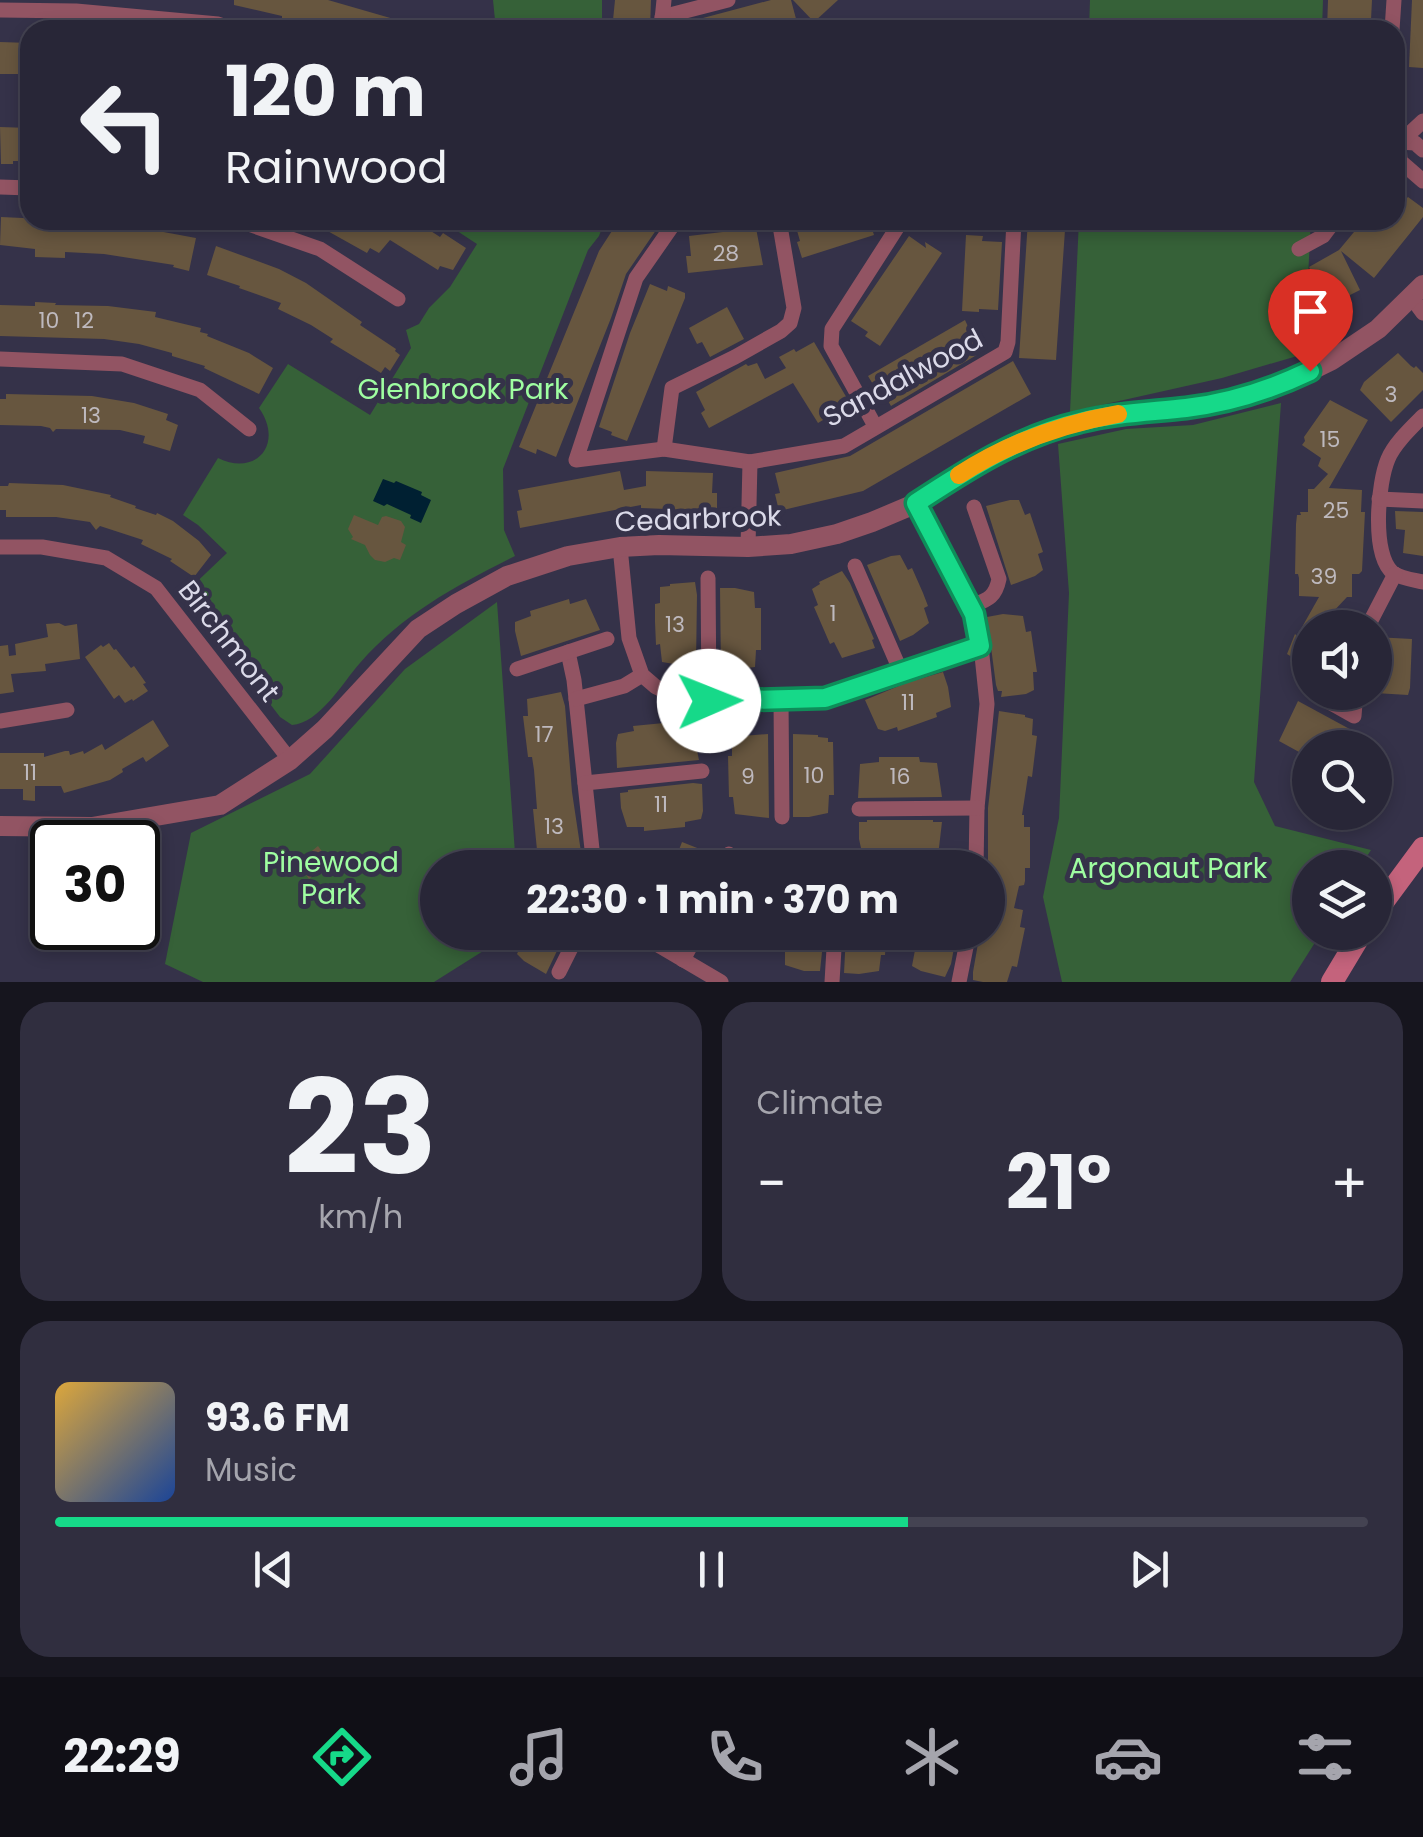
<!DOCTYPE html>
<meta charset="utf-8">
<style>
body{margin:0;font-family:Poppins,sans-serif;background:#302e3f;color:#f1f3f6;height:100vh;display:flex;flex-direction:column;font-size:38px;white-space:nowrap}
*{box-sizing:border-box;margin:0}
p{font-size:32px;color:#a5a5ad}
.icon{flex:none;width:55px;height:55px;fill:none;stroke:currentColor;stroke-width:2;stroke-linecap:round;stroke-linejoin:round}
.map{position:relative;height:982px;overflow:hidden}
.drawer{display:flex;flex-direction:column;gap:20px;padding:20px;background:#16151e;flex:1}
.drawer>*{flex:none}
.guide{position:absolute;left:20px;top:20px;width:1385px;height:210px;border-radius:30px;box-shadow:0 5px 15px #0003,0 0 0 2px #444352;background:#282637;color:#f1f3f6;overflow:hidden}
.buttons{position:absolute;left:1292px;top:610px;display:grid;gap:20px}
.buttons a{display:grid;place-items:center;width:100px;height:100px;border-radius:50%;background:#282637;box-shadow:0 5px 15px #0003,0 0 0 2px #444352;font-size:50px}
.speed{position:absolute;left:30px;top:820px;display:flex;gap:20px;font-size:50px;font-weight:700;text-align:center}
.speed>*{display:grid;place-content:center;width:130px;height:130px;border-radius:50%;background:#282637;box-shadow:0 5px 15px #0003,0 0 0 2px #444352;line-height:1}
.speed .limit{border:5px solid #111;border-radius:15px;background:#fff;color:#111}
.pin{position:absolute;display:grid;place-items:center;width:85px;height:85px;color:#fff;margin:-102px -42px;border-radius:50% 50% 50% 0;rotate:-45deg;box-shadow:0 0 10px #0007}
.pin .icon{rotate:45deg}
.me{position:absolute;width:110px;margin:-55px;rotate:89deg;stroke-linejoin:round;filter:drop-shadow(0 0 8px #0008)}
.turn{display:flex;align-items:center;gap:35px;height:210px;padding:0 40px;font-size:45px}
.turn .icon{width:130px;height:130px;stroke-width:2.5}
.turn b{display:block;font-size:70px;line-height:85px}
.big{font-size:75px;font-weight:700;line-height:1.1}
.drawer .tile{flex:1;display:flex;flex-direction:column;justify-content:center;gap:15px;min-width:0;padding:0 35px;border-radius:30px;background:#302e3f}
.drawer .dial{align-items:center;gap:0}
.dial b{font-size:130px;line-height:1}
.song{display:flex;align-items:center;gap:30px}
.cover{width:120px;height:120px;border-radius:15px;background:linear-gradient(135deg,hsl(40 70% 55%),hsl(220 70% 35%))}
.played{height:10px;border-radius:5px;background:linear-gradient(90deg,#16d989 65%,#444352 65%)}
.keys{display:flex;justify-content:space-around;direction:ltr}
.heat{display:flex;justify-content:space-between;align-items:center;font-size:55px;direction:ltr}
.drawer .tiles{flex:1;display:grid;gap:20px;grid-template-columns:1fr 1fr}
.tile:last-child{grid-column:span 2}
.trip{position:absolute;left:420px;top:850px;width:585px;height:100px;border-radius:50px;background:#282637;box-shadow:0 5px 15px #0003,0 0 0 2px #444352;font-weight:700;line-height:100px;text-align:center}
.tabs{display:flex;height:160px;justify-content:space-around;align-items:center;background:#100f16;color:#a5a5ad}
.tabs .icon{width:70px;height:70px}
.tabs .active{color:#16d989}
.tabs b{font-size:45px;color:#f1f3f6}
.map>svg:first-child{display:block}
.green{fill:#366138}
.water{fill:#002032}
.building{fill:#67563f}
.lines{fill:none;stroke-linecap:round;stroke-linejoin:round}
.minor{stroke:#925463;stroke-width:15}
.tertiary{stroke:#925463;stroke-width:20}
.secondary{stroke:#c4637c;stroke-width:22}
.route-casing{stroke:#0e8d59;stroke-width:25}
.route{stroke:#16d989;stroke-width:18}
.slow{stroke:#f59e0b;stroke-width:18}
.labels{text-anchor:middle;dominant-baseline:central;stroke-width:10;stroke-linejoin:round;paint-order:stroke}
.number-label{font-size:22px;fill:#beb9be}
.street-label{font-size:28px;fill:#dbdae9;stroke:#353249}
.park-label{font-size:28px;fill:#9ffea1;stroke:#353249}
</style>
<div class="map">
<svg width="1423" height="982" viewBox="0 0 1423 982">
<rect width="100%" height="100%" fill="#353249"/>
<g class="green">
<path d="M493,0H602V30H496Z"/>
<path d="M1090,0H1323L1322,30H1089Z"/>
<path d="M449,220H605L599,236L588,250L503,469L504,530L515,556C456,586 404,613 360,663C343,682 320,723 292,725L280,717L185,593L227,553L198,525L183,515L218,458C257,477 284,443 259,408L288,364L370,415L411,348L406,330L419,324L429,308L450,287L477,244L448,225Z"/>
<path d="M1079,220H1311L1304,354L1222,378L1070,412Z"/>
<path d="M1281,403L1254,782L1275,826L1371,850L1360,867L1310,868V932L1321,933L1290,982H1062L1043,897L1059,818L1069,593L1058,444L1126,429L1193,425Z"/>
<path d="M497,602L515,853L514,867L438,868V932L507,933V936L434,982H203L165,964L191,833L310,774L405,669Z"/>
</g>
<path class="water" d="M383,479L394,483L396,481L422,492L421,495L431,500L421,523L410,518L411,515L387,504L384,506L373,501Z"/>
<g class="building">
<path d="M234,0H328L425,28V30H320L282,19V16L234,5Z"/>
<path d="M615,0H651L650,30H612Z"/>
<path d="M771,0H791L799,30H672L673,26Z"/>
<path d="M793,0H838L814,22Z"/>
<path d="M1328,0H1372L1371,20L1358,19L1357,30H1327Z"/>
<path d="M1412,0H1423V68L1409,67Z"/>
<path d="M0,42L30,43V72L18,71V74H0Z"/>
<path d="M0,127L30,128V161H13V164H1Z"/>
<path d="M1395,192L1405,200L1408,197L1423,208V217L1374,278L1341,251L1360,290L1326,307L1314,287L1318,285L1309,267L1339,250L1364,220H1395Z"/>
<path d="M1,217L131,223V226L196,238L189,271L173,267L174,265L104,254L65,252V258L35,257V249L0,245Z"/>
<path d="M328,220H383L402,232L409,220H414L440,237L443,233L466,248L453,270L440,266L438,270L390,240L379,253L370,248L367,253L324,229Z"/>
<path d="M619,220H663L626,274L611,318L556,457L537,449L536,454L519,447L599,251Z"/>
<path d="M794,220H869L874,235L802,258L797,242L800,241Z"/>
<path d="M1028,220H1063L1062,230H1065L1056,360L1019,358Z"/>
<path d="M756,228L763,265L688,273L686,256H691L689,236Z"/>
<path d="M966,235L983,236L982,241L1002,242L998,310L979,309V312L962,311Z"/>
<path d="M909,236L926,248L925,242L942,253L880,346L865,336L868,332L851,321Z"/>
<path d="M216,246L279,269L306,283L362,322L360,325L396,349L395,351L400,355L390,371L385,367L381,373L330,342L333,339L311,325L278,309L281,303L239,288L240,286L207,275Z"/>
<path d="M650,284L667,291L668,286L685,293V298L627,441L611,435L612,432L599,427L630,333Z"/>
<path d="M35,302L56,303L55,305L108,306L156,312L155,317L201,328L200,332L208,334L207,336L249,353L273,368L259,394L204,368L205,366L172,356V353L139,344L104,339L0,336V305L35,306Z"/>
<path d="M727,307L744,339L710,357L702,342L697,344L689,328Z"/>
<path d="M965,320L980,353L891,406L881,389L877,391L868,376Z"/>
<path d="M814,342L848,400L830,410L833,414L818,423L793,383L709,428L701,413L705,410L696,392L746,364L748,366L757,363L765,379L786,368L779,357L794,349L796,352Z"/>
<path d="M1398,353L1411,366L1414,368L1416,366L1423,373V390L1391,422L1360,390L1364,382Z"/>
<path d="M1013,361L1031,394L863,491L779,511L775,494L780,493L775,473L850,456Z"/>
<path d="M6,394L92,396L134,403L168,414L166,420L178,425L170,451L143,443L145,436L120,430L56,429L53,432L50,428L41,426L0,425V399H6Z"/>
<path d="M1330,400L1368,420L1329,488L1362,490L1361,512H1365L1362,571L1359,574H1352V597H1347L1331,614L1354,628H1310V668L1287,654L1295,634L1297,636L1319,597L1299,596V578L1298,574H1295L1296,524L1297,515H1301L1300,512H1308V489H1314L1328,474L1318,466L1321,458L1302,445L1305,441L1304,437Z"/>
<path d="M620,471L624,490L646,486V471L713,473L712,493H717V511L641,508V505L520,528L517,511L522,510L518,490Z"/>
<path d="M9,483L63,485L111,495L110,497L136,506L135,508L156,515L157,513L173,521L199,541L211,555L194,577L170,561L172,559L141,544L143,540L100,526L96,530L90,522L56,517H6V510H0V486H8Z"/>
<path d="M1010,500H1019L1025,515L1030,513L1043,552L1038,554L1043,570L1035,576L1011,585L986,506Z"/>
<path d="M1395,511L1423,512V556L1403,553L1405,530L1396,529Z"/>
<path d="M354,515L378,525L382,517L386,516L401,521L405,527L401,542L406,545L400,560L394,558L385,562L375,560L370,555L365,545L351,539L353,537L348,529Z"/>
<path d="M900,555L908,570L912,568L923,593L928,606L924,608L929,623L913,635L900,641L867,565L891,556Z"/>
<path d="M842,571L850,583L874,639L872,640L875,648L842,658L834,642L830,644L814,607L818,605L812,589L820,584L819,582Z"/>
<path d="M695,582L697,595L696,665H680L662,662L660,644L656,645L655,622V604L660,603V587L670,586V584Z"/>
<path d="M720,588H735L754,592L755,608H761V650H756L755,667L721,671Z"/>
<path d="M569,599L570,604L586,599L600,630L521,656L515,631V622L531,616L530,611Z"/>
<path d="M1003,614L1023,616L1026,632L1031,631L1037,672H1033L1034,690L1026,694L1001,697L1002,691H998L996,685L987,617Z"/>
<path d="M59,623L65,626L77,624L80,659L45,664L46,671L11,674L14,692L0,694V646L8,645L9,656L16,655L15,644L48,637L46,624Z"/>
<path d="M1375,637L1412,639L1410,688L1408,695L1375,693Z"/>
<path d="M109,643L114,650L116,649L131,668L134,666L146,683L143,684L148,691L133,701L132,699L125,703L119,695L114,699L85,657L101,645L103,647Z"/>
<path d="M943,672L948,687L951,707L936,713L937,717L898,731L897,727L885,731L878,729L865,700L906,683Z"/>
<path d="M561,692L565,706L572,792L581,852L579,867H543L541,849L537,850L533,809H537L534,770L532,757H528L523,716H528L527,699Z"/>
<path d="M1298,701L1357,733L1348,748H1310V758L1279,741Z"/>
<path d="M999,711L1025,715V717L1033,719L1032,735L1037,736L1032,777L1028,776L1022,815H1024V827H1030V868H1025V881L1024,885L1019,886L1014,908L1023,910L1020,927L1025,928L1017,967L1012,966L1007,982H983L973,980V972L980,932H988V808Z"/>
<path d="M153,720L169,746L146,762L143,757L122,769L123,772L110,780L64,793L61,786H35V801L23,800V789H0V753H44V757L65,751H69L70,755L83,751L84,754L102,744L105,750Z"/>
<path d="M674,722L675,727L692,726L699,760L617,768L616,743L618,734L634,731L633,726Z"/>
<path d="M768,734L769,818L735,814L733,797H729L728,756H732V743L734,739L742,738V736Z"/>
<path d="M793,734L818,735V737L828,738V742H833L834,795H829L828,813L809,817H793Z"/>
<path d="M879,757H919L920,762L937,763L942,797L858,798L860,764L879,762Z"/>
<path d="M693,783L702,784L703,811L701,819L685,822V827L644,831V827H627L621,808L620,793L628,792V790Z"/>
<path d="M867,820H933V822H942L938,856L921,858V862L896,863H880V858L863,857L859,839V822H867Z"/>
<path d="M682,842L715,855L710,868H672Z"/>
<path d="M318,846L330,862L309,879L297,863Z"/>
<path d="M527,932H566L546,974L524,961L517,954Z"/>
<path d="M709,932H748L742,947L734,946L708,936Z"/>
<path d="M781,932L824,933L820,971H804L785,965V948L781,947Z"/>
<path d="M857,932H877V938L886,939L885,955H881L879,971L859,974L844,973L846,934L857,935Z"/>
<path d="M914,932H957L951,964L945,977L921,971L912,966L915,950L910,948Z"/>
</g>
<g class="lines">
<g class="minor">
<path d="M0,10L76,11L218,24L236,30"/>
<path d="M662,17L728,0"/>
<path d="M661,30L664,0"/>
<path d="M1392,30L1394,0"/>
<path d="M1395,122L1399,142L1400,161L1423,181"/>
<path d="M1399,142L1415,143L1423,150"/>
<path d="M1395,147L1423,121"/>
<path d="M0,187L30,188"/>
<path d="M237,220L320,249L398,299"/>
<path d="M695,220L675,222L636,278L576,460L664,449L750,462L844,446L1005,352L1008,342L1014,220"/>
<path d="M1299,249L1323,236L1335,220"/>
<path d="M1412,298L1423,313"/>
<path d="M0,359L122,364L200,390L249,429"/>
<path d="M1423,416C1411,428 1394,444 1388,459C1378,482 1371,555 1393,573C1400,578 1414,580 1423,582"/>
<path d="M875,426L831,346L832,329L902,220"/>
<path d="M664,449L672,388L735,357L781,331L790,323L794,308L779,220"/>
<path d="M1379,499L1423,501"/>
<path d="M917,503L973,614L981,646L987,704L977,808L976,868"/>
<path d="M0,547H42L106,558L156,588L290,760"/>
<path d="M620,547L629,638L642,675L656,687L673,695L689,700L709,701L825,697L981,646"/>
<path d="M748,547L750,462"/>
<path d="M855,566L901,672"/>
<path d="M708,578L709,701"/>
<path d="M969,607C986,600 995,599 999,579L974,507"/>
<path d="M1367,628L1395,574"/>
<path d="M568,652L574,680L594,868"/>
<path d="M517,669L607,639"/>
<path d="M1325,692L1322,698L1354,716L1356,692"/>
<path d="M576,699L624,686L642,675"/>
<path d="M781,700L782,817"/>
<path d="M0,721L67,710"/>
<path d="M585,783L702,771"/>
<path d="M859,809L977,808"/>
<path d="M724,868L729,854"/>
<path d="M636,932L721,982"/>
<path d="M683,960L698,932"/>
<path d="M559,972L579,932"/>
<path d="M832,982L835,932"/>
<path d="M959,982L969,932"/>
</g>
<path class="tertiary" d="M0,826L92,827L220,805L290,760L325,729L418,629L456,604L507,576L568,556L620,547L659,545L748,547L791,544L837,534L872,522L917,503L971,467L1038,435L1104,417L1188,408L1237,399L1287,382L1332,360L1378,329L1423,285"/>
<g class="secondary">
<path d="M1375,913L1423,848"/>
<path d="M1332,982L1362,932"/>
</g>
</g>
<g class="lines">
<defs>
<path id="route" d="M709,701L825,698L980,646L974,614L916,503C968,469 1019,436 1080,422C1115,413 1150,412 1186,408C1229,403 1270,390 1310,371"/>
</defs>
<use href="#route" class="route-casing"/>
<use href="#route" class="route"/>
<path class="slow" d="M959,475C1007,444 1061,424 1118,414"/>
</g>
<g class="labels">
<g class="number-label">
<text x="726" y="253">28</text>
<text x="49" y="320">10</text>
<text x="84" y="320">12</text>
<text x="1391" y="394">3</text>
<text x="91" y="415">13</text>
<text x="1330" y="439">15</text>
<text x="1336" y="510">25</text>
<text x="1324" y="576">39</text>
<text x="833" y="613">1</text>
<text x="675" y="624">13</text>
<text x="908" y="702">11</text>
<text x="544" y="734">17</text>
<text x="30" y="772">11</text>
<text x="814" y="775">10</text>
<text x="748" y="776">9</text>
<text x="900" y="776">16</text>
<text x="661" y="804">11</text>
<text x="554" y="826">13</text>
</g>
<g class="street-label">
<text transform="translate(903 378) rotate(-28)">Sandalwood</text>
<text transform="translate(698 519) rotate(-2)">Cedarbrook</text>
<text transform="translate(229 641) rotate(52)">Birchmont</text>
</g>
<g class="park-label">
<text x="463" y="389">Glenbrook Park</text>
<text x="331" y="862">Pinewood<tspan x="331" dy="32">Park</tspan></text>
<text x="1168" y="868">Argonaut Park</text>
</g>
</g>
</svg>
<div class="buttons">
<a><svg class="icon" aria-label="sound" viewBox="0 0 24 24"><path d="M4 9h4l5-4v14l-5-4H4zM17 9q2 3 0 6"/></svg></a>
<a><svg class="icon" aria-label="search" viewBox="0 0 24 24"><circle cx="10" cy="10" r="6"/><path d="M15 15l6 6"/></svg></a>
<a><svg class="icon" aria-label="layers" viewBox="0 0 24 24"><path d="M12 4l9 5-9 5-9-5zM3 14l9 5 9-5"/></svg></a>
</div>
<div class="speed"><div class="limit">30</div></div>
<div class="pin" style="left:1310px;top:371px;background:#d93025"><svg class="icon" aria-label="arrive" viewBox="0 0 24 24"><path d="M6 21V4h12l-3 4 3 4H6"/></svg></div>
<svg class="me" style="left:709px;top:701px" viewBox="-20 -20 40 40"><circle r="19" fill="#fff"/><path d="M0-13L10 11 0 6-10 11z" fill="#16d989"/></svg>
<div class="trip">22:30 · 1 min · 370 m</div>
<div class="guide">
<div class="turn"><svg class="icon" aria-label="left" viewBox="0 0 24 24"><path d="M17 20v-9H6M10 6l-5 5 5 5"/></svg><div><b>120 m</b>Rainwood</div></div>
</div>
</div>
<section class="drawer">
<div class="tiles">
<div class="tile dial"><b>23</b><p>km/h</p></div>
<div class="tile"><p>Climate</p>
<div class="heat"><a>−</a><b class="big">21°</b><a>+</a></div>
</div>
<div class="tile">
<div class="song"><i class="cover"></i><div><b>93.6 FM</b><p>Music</p></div></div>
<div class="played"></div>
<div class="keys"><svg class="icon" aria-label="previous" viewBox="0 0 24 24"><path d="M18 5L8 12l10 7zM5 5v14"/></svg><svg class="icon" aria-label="pause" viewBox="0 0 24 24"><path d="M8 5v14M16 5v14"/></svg><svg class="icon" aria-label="next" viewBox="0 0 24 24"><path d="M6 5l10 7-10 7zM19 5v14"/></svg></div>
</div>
</div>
</section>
<nav class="tabs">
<b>22:29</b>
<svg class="icon active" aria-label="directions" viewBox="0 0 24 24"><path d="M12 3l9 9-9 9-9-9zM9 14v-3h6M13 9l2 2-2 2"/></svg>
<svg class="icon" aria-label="music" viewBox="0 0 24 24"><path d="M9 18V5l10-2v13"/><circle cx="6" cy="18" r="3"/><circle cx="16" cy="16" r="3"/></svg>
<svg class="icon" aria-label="phone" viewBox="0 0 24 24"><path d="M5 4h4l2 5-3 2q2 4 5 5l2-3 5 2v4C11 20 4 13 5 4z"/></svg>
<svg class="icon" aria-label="climate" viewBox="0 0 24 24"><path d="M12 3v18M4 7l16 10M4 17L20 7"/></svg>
<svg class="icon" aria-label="car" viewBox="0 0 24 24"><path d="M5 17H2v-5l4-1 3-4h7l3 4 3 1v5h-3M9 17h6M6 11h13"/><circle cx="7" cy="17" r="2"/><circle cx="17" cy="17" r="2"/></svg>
<svg class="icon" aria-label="filters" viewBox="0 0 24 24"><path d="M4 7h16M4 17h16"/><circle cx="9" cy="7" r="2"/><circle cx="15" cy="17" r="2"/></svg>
</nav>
